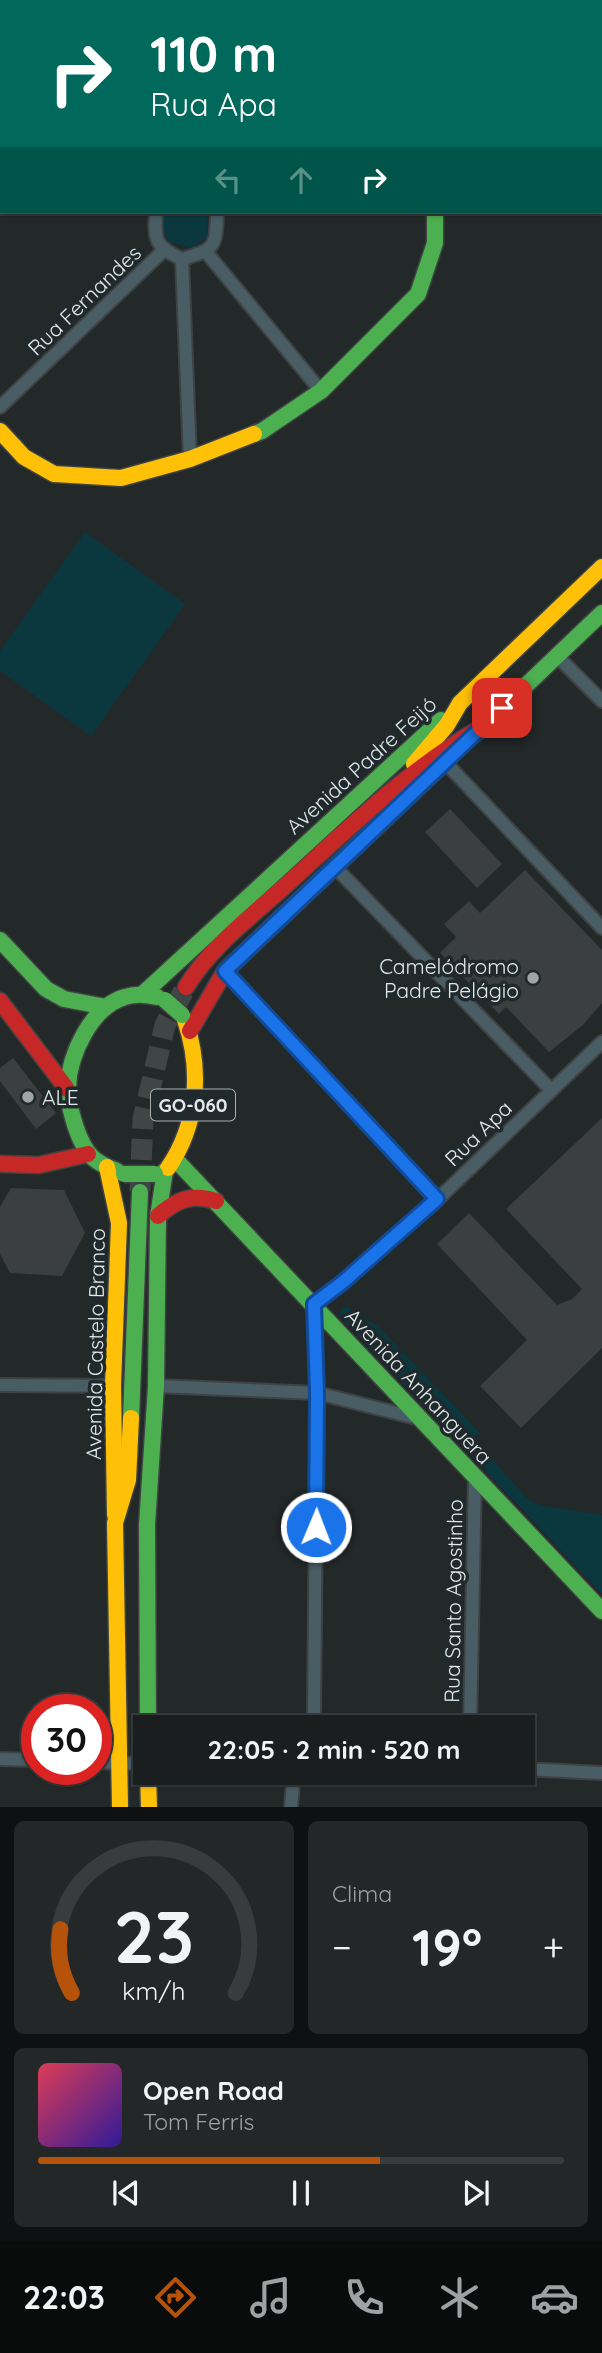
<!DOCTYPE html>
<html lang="pt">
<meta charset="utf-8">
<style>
body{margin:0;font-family:Quicksand,sans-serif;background:#232728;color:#f1f3f6;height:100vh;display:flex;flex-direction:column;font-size:26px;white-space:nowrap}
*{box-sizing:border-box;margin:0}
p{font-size:23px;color:#9fa2a4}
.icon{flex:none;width:38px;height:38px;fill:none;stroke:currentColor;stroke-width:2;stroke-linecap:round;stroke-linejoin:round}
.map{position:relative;height:1807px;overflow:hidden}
.sheet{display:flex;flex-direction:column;gap:14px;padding:14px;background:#0e1011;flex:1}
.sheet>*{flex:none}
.guide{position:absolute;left:0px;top:0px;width:602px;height:214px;box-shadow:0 2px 5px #0004,0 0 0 2px #383c3d;background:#00695c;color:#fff;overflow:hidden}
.speed{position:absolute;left:21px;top:1694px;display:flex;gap:14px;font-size:35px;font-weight:700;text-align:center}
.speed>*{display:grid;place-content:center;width:91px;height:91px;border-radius:50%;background:#1a1e1f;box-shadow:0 2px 5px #0004,0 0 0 2px #383c3d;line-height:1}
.speed .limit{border:10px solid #d22;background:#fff;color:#111}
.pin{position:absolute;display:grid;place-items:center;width:60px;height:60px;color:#fff;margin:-30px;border-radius:14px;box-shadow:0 4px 10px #0006}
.me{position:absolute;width:77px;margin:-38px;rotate:1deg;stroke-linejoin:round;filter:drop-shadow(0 0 5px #0008)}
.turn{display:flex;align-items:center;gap:24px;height:147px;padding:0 35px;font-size:32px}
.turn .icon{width:91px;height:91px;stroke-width:2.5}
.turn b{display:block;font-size:49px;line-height:60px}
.lanes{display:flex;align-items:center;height:66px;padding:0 35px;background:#0003;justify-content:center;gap:35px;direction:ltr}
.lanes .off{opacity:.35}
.big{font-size:52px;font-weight:800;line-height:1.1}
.sheet .widget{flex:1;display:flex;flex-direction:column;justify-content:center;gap:10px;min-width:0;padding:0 24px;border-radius:10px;background:#232728}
.sheet .dial{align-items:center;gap:0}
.dial svg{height:182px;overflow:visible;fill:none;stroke:#383c3d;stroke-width:7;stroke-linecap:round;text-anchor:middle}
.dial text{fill:#f1f3f6;stroke:none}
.song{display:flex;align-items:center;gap:21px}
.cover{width:84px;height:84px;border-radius:10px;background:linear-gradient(135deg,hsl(350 70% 55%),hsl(250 70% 35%))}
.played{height:7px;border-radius:4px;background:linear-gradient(90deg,#b45309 65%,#383c3d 65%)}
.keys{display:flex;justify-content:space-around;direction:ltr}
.heat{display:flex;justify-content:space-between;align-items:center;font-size:38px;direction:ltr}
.sheet .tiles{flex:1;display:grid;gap:14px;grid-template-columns:1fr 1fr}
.widget:last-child{grid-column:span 2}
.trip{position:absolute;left:133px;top:1715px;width:402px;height:70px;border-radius:0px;background:#1a1e1f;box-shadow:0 2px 5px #0004,0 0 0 2px #383c3d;font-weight:800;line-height:70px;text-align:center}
.menu{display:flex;height:112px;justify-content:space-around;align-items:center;background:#0a0c0c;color:#9fa2a4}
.menu .icon{width:49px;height:49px}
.menu .on{color:#b45309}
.menu b{font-size:32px;color:#f1f3f6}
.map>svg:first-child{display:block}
.green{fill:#0b383f}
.building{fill:#3b3f3f}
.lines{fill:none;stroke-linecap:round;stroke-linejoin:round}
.highway-tunnel{stroke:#404546;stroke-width:21;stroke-dasharray:21 10;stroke-linecap:butt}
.street-casing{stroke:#3f4243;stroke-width:16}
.fast-casing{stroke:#3f4243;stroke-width:19}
.slow-casing{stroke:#3f4243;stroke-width:19}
.jam-casing{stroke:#3f4243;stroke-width:19}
.street{stroke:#495d64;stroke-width:12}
.fast{stroke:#4caf50;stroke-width:16}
.slow{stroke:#ffc107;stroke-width:16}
.jam{stroke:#c62828;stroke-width:16}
.fast-bridge-casing{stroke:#3f4243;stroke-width:19;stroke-linecap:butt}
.fast-bridge{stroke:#4caf50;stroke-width:16}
.route-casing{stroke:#114b97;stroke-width:18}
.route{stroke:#1a73e8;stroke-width:12}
.poi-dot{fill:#a0a5a6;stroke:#202a2c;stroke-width:2.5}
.labels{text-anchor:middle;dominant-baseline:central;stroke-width:7;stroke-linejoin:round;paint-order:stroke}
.shield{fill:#202a2c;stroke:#a8b0b1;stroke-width:2}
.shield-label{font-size:19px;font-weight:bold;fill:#e3e9ea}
.street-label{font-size:21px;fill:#e3e9ea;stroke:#202a2c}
.poi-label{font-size:21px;fill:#e3e9ea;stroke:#202a2c;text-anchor:end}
</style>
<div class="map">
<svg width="602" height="1807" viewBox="0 0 602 1807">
<rect width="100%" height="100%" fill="#232829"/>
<g class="green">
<path d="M163,212H208L207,237L192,248L169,242L163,229Z"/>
<path d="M85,532L185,604L91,736L0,671V651Z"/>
<path d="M346,1306L379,1327L480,1433L474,1439L525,1496L533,1502L545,1506L602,1515V1594L338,1315Z"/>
</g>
<g class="building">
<path d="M450,809L502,864L477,888L425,832Z"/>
<path d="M525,870L602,950V1003L583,1025L549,1052L506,1007L499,1014L440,953L456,937L444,924L469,901L480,913Z"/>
<path d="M13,1058L56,1113L36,1129L0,1081V1068Z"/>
<path d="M602,1118V1348L521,1428L480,1386L527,1340L437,1244L469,1213L557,1305L572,1299L582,1289L506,1209Z"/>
<path d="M11,1188L64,1190L85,1233L62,1276L10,1273L0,1254V1207Z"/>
</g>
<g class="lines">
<path class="highway-tunnel" d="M140,1191L143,1119L165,1025L186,987"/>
<defs>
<g id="street">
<path d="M190,2V0"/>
<path d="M440,2V0"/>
<path d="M0,96H2"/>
<path d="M600,114H602"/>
<path d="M156,212C154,240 155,247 182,259C216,249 216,247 217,212"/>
<path d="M206,252L321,391"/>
<path d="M182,259L190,459"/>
<path d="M0,407L163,251"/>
<path d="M557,656L602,701"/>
<path d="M445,762L602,928"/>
<path d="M334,866L551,1090"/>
<path d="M225,971L437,1200"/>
<path d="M0,1385L113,1386"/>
<path d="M156,1386L317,1393L420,1419"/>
<path d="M311,1727L314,1715L317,1393L314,1304L343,1282L437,1200L602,1042"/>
<path d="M470,1727L475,1476"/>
<path d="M0,1759L37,1760"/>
<path d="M96,1762L145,1764"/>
<path d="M523,1769L602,1773"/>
<path d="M291,1807L293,1783L297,1773"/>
</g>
<g id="fast">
<path d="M600,126L602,127"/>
<path d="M254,434L262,431L321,391L418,294L435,243V212"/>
<path d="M475,734L602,613"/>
<path d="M0,940L46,989L64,999L106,1007"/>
<path d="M145,992L441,720"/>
<path d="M175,1159L602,1611"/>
<path d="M117,1171C109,1168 100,1164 93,1158C84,1150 79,1137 75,1125C72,1114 67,1101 68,1088C69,1055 91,1007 125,997C137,993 146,995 157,997"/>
<path d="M131,1418L140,1192"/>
<path d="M148,1727L147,1525L156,1386L158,1216L165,1171"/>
</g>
<g id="slow">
<path d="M0,431L24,457L54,474L121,478L190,459L254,434"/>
<path d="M414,764L447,725L460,703L602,567"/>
<path d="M107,1167L119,1223L113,1386L115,1515"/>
<path d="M168,1168C198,1124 202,1070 185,1020"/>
<path d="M148,1773L149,1807"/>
<path d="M120,1807L115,1523L128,1480L131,1418"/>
</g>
<g id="jam">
<path d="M186,987C211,946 252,916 287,884C349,828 411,767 484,726"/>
<path d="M0,1001L67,1089"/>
<path d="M190,1031L225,971L445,762"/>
<path d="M0,1164L39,1165L88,1154"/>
<path d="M158,1216C176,1200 192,1193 216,1201"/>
</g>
</defs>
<use href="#street" class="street-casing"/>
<use href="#fast" class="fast-casing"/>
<use href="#slow" class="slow-casing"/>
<use href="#jam" class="jam-casing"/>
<use href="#street" class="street"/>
<use href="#fast" class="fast"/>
<use href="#slow" class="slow"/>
<use href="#jam" class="jam"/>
<defs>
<g id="fast-bridge">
<path d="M165,1000L182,1015"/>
<path d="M124,1174H155"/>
</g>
</defs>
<use href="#fast-bridge" class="fast-bridge-casing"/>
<use href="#fast-bridge" class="fast-bridge"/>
</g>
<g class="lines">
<defs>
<path id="route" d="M316,1527L317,1393L314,1304L343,1282L437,1199L225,971L502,708"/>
</defs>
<use href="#route" class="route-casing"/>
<use href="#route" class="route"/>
</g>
<g class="poi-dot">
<circle cx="533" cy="978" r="7"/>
<circle cx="28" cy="1097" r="7"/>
</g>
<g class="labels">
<rect class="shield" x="151" y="1089.5" width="84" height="31" rx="5"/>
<g class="shield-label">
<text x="193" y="1105">GO-060</text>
</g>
<g class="street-label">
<text transform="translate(84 300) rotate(-44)">Rua Fernandes</text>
<text transform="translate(361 765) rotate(-42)">Avenida Padre Feijó</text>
<text transform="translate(478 1133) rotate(-44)">Rua Apa</text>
<text transform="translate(95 1344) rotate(-89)">Avenida Castelo Branco</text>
<text transform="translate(419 1386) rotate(47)">Avenida Anhanguera</text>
<text transform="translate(453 1601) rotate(-89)">Rua Santo Agostinho</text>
</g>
<g class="poi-label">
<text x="519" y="966">Camelódromo<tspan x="519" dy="24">Padre Pelágio</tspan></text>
<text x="42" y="1097" text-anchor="start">ALE</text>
</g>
</g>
</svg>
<div class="speed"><div class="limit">30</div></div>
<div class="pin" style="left:502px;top:708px;background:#d93025"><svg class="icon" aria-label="arrive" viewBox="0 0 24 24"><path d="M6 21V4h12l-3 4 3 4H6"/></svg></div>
<svg class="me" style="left:316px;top:1527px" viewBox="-20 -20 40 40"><circle r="17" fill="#1a73e8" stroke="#fff" stroke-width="3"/><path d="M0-11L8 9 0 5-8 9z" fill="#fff"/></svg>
<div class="trip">22:05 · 2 min · 520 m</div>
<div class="guide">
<div class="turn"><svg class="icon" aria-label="right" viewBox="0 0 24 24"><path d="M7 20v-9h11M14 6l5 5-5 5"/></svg><div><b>110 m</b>Rua Apa</div></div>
<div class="lanes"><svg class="icon off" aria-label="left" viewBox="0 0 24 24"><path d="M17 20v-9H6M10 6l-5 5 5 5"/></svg><svg class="icon off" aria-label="ahead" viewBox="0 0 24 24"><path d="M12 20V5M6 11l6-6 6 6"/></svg><svg class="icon" aria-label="right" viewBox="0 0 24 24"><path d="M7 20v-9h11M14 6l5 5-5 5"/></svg></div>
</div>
</div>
<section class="sheet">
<div class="tiles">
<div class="widget dial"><svg viewBox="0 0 100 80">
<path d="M14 69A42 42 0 1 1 86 69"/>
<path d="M14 69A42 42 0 0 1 9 41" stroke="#b45309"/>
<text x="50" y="56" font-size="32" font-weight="700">23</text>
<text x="50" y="72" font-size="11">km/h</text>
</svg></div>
<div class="widget"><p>Clima</p>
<div class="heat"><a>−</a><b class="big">19°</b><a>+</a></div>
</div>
<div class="widget">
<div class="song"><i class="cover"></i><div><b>Open Road</b><p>Tom Ferris</p></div></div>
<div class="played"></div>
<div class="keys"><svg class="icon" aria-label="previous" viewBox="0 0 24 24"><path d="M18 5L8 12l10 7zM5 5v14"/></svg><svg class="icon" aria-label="pause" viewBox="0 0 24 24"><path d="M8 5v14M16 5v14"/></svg><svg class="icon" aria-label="next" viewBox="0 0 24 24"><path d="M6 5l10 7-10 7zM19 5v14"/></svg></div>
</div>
</div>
</section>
<nav class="menu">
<b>22:03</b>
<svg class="icon on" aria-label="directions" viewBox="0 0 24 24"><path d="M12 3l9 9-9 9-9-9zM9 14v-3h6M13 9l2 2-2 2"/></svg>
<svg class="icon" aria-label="music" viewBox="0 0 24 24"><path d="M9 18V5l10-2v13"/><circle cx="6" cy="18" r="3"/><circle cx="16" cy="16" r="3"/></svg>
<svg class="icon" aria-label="phone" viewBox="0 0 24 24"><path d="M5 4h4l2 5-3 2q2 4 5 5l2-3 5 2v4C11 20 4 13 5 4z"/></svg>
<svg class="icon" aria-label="climate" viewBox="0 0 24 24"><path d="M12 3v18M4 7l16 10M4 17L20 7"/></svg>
<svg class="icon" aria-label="car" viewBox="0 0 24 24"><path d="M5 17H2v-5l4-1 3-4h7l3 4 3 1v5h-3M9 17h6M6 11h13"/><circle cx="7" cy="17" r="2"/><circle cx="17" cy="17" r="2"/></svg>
</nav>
